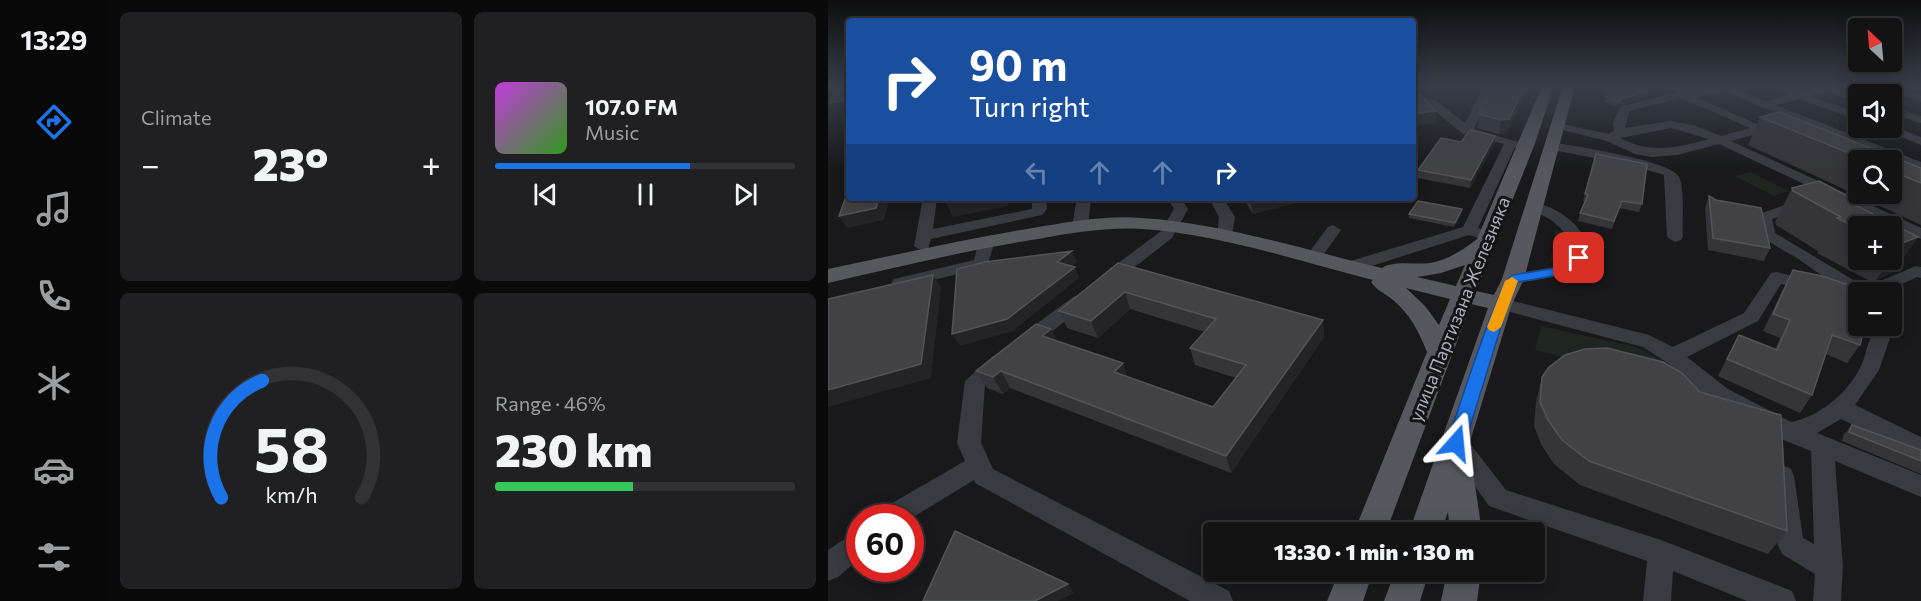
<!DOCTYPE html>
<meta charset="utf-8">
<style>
body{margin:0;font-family:Commissioner,sans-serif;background:#202022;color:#f1f3f6;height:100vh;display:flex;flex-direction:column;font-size:22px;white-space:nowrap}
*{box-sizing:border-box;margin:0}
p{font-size:20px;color:#9d9ea0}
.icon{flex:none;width:33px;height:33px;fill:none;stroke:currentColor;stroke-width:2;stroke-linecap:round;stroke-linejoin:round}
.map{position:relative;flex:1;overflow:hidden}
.side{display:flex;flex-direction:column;gap:12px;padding:12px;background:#0a0a0b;width:720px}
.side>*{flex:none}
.guide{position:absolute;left:18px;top:18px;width:570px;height:183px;border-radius:6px;box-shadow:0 3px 15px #0003,0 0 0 2px #323234;background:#1a4fa0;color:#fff;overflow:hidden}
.needle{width:39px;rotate:334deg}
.fabs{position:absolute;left:1020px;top:18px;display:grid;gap:12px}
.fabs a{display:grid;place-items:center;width:54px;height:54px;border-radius:6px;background:#131314;box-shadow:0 3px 15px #0003,0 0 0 2px #323234;font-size:30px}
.speed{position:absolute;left:18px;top:504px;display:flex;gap:12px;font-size:30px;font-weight:700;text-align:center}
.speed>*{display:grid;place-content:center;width:78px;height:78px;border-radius:50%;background:#131314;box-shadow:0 3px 15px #0003,0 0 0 2px #323234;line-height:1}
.speed .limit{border:9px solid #d22;background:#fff;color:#111}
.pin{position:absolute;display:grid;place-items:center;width:51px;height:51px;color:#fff;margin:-26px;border-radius:12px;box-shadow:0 3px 9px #0006}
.me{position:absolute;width:66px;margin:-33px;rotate:18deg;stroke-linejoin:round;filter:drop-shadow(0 0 4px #0008)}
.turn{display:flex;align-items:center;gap:21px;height:126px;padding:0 24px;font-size:27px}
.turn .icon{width:78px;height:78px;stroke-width:2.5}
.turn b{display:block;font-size:42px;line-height:51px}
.lanes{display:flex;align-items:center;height:57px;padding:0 24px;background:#0003;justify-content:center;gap:30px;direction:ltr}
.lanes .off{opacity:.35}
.big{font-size:45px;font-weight:800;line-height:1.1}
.side .tile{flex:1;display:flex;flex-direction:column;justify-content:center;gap:9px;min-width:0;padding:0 21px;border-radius:9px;background:#202022}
.side .dial{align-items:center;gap:0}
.dial svg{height:156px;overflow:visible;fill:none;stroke:#323234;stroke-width:7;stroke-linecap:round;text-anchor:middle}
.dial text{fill:#f1f3f6;stroke:none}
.song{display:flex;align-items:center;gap:18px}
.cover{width:72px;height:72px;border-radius:9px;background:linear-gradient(135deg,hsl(290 70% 55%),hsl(110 70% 35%))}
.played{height:6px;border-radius:3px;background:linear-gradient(90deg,#1a73e8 65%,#323234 65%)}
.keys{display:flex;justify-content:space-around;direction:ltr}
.heat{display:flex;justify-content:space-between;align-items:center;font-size:33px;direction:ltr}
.charge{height:9px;border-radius:4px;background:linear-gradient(90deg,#34c759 46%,#323234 0)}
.side .tiles{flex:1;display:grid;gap:12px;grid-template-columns:repeat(2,1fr)}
.trip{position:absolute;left:375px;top:522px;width:342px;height:60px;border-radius:6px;background:#131314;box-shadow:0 3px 15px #0003,0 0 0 2px #323234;font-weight:800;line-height:60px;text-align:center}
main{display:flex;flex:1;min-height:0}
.dock{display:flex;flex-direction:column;width:108px;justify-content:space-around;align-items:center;background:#080808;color:#9d9ea0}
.dock .icon{width:42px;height:42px}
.dock .active{color:#1a73e8}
.dock b{font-size:27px;color:#f1f3f6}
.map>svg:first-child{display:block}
.green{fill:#1f2621}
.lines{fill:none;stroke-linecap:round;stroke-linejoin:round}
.minor{fill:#3a3b40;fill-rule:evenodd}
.major{fill:#57585e;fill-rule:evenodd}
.wall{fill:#353539;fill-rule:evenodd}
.shaded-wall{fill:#242427}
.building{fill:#424246;stroke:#525458;stroke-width:1.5}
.route{fill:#1a73e8;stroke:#114b97;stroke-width:1.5}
.slow{fill:#f59e0b}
.labels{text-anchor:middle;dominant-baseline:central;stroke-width:6;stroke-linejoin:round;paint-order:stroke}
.street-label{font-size:18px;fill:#acb0b9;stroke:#141416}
</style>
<main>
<nav class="dock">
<b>13:29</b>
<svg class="icon active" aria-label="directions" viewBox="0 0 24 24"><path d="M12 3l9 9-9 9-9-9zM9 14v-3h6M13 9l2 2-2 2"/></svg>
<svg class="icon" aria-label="music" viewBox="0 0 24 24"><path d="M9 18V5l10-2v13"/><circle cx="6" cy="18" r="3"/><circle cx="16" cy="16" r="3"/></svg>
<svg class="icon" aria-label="phone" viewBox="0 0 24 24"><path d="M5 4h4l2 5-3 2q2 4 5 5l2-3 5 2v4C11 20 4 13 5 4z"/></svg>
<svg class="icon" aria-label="climate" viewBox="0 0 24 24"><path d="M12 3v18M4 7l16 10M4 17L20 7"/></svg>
<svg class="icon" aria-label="car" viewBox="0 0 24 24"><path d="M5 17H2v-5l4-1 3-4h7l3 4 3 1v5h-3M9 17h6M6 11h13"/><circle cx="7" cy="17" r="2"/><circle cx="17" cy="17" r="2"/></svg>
<svg class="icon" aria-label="filters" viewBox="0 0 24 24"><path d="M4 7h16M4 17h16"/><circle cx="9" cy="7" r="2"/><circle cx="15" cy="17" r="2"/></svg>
</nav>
<section class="side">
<div class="tiles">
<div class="tile"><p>Climate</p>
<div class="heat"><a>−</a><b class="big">23°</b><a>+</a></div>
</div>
<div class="tile">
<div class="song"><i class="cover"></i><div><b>107.0 FM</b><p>Music</p></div></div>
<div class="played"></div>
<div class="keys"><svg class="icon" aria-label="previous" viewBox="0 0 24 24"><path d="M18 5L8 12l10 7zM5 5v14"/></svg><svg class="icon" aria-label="pause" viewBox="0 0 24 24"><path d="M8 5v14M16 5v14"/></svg><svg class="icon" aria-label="next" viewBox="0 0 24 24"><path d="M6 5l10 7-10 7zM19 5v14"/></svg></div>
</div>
<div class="tile dial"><svg viewBox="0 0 100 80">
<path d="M14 69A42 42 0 1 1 86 69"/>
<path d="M14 69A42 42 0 0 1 35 9" stroke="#1a73e8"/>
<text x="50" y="56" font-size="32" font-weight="700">58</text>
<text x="50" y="72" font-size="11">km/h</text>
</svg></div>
<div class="tile"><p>Range · 46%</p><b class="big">230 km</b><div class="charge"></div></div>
</div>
</section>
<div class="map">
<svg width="1093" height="601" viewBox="0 0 1093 601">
<rect width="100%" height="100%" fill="#19191b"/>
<g class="green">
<path d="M922,172L960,191L946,196L907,176Z"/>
<path d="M728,229L741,237L738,257L722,261Z"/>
<path d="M713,326L808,347L838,362L834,382L707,350Z"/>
</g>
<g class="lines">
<g class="minor">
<path d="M8,86H18L12,97L21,96V102L0,104Z"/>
<path d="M656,86H666L646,129L704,146L698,150L687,147L650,228L667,233L669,236L667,239L661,241L641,235L528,271H516L514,267L516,263L635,227L676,144L635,134L600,105L585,102V96L607,100L637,123Z"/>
<path d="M840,86H854L864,91L898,86L938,101L961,95L942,86H956L973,92C1001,84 999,85 1030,96V102L999,92L983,96L1030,113V120L971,99L948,105L1093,162V171L897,92L868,97L942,130L903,141L1093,228V239L891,144L849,155L824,157L807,154L779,141L723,127L729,123L781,134L786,131L785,123L792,107L849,92ZM853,98L922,128L893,136L868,126L843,121L797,128L801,111ZM843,128L881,139C849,148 822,154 792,138Z"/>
<path d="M1053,86H1067L1093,95V102Z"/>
<path d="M1064,107L1093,116V123L1064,114Z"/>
<path d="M1064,126L1093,137V145L1052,128Z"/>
<path d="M723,142C745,146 843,160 851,177C857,189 854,222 855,237L853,240L847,242L839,237L836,175L798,164L719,149V143Z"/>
<path d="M95,198H109L105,229L204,209V198H218L219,209L214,215L103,239L100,249L94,251L86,246Z"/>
<path d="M249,198H263L260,226L252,231L244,226Z"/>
<path d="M339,198H353L360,209L344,238L286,283H274L271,279L274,275L332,232L346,209Z"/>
<path d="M381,198H395L407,217L403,240L397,242L389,237L391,217Z"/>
<path d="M975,199L982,203L980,206L944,219L947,233L1032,284H1045L1088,266L1093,267V278L1089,277L1057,292L1027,294L1013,289L969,258L934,238L928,217L931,214Z"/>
<path d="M705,202C731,208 750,222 761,246L759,249H747C731,224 729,221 700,209L698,206L700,203Z"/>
<path d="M505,225L513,230L491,261H479L477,258L479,255L500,227Z"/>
<path d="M159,236L167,241L159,267L72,288L63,283L66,279L146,260L151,241Z"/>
<path d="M751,253L759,258L743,274L685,284L676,279L685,274L732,266Z"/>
<path d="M949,272L987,282L990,286L981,291L953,284L930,321L859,357L900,389L963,422C992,417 1022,391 1034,364C1038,354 1039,343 1045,333H1059L1062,338L1051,370L1027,405L1093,437V458L1013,419L989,433L1093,475V497L1007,461L1015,567L1013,601H985L987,574L954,554L950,545L942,476L945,469L954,465L963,469L966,476L975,538L986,544L983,451L953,439L884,401L841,364L815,347L667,308L664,304L673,298L821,335L845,347L916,313L943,273Z"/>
<path d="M251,295L257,297L260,301L257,305L206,346H192L189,341L192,336L245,297Z"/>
<path d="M172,354L179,356L182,361L157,384L153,443L165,469L401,591L405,601H362L147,483L146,480L82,519L48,518L52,510L137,461L129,443L137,381L165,356Z"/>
<path d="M629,434L637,437L678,490L833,540L964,591L968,601H919L845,571L843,601H815L819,561L661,506L617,444L621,437Z"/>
<path d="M32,529V558L10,577L0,581V550Z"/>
</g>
<g class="major">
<path d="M714,86H726L706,146L648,291L666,295L674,279L735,86H747L696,279L684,304L641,445L654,532H622L620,512L613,532H581L660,308L643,304L558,532H526L599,352C591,332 582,314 565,300C558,294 548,290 543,282L545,280C470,261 391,234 314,229C279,227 243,233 210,239C139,250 70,267 0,283V269C68,255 136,239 205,228C241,222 278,215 314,218C393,223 477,250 554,268C566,260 587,265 602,263C620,260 635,250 649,239ZM637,265L628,286L589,277L613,273ZM578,288L622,299L611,325L597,306Z"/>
<path d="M511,572H545L535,601H499Z"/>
<path d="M567,572H601L592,601H556Z"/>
<path d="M619,572H653L649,601H613Z"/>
</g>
</g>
<g class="wall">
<path d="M666,86L679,133L671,134L649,128L651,114Z"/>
<path d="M781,86H823L817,98L791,105L789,108L777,102Z"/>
<path d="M932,117L1093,168V225L920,145ZM1030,160H1064V194H1030Z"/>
<path d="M667,136L666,144L642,188L589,178L590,170L633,142Z"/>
<path d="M768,154L814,204L811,212L791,208L784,229L750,221L752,213L757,202L755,201Z"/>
<path d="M964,188L1025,199L1023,203L1090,237L1065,272L1048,280H1040L989,253L990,251L948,225L947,222ZM1030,226H1064V260H1030Z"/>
<path d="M881,196L942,248L936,261L880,250L877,208Z"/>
<path d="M415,198H471V202L425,214Z"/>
<path d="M634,209V213L626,227L581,218V214Z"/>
<path d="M290,263L495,320L496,337L403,473L182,388L175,394L159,388L148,371L223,329L229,341L300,377L385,407L408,378L367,365L362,348L377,332L302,309L270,338L239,328L231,311Z"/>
<path d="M965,270L1032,345L1019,363L998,354L984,395L972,413L890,376L911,335L947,349L952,338L935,331L956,287Z"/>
<path d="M714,377L959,531L940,554L752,485L726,464L713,444L706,426L708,402Z"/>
<path d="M1024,425L1093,450V474L1014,441L1016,434Z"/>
</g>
<g class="shaded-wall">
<path d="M697,86H701L679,133L671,134L673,120Z"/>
<path d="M822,86H823L817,98L791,105L789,108L791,102L793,99Z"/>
<path d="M608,111L607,123L585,126V114Z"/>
<path d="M667,136L666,144L642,188L643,180Z"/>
<path d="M51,198H62L56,220L19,228L11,216Z"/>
<path d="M115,198H180V206L125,217Z"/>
<path d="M422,198H471V202L425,214Z"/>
<path d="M634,209V213L626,227L627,223Z"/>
<path d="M1090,237L1065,272L1048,280L1062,260H1064V257L1072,244Z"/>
<path d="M244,251L249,262L234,273L229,262Z"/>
<path d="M247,267L251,278L185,331L132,346L124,334Z"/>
<path d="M105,275L113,288L103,378L0,407V390Z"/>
<path d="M297,292L302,309L270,338L263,321Z"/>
<path d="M495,320L496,337L403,473L398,456Z"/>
<path d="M223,329L231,346L214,336Z"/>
<path d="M295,363L301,380L286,372Z"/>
<path d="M173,371L182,388L175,394L165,377Z"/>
<path d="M240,584L246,593L230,601H207Z"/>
</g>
<g class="building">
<path d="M666,86H697L681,119L673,120L651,114Z"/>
<path d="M781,86H822L819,91L793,99L791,102L778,96Z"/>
<path d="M585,92L590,93L608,111L585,114Z"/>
<path d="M951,112L1093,168V183L1064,171V160H1038L932,117Z"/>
<path d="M642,130L667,136L643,180L590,170L613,138L633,142Z"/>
<path d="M768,154L819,164L814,204L794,201L786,221L752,213L760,195L757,194Z"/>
<path d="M991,181L1025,199L1019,201L1090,237L1072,244H1064V226H1030V228L1009,218L1013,217L965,191L964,188Z"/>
<path d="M20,191H21V198H51L48,208L11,216Z"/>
<path d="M881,196L888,200L933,208L942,248L885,238Z"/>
<path d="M590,201L634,209L627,223L581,214Z"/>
<path d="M244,251L229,262L247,267L179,319L124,334L129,269L157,262Z"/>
<path d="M290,263L495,320L398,456L173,371L165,377L148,371L208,324L223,329L214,336L295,363L286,372L385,407L418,365L362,348L388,319L297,292L263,321L231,311Z"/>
<path d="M965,270L994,276L1042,292H1030V326H1037L1032,345L1004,335L984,395L899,359L911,335L949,350L962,320L945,314Z"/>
<path d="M105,275L93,364L0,390V299Z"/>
<path d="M779,348L835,362L854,373L872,392L953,415L959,531L761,461L734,440L720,420L712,402L714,377L721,367L737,355L757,349Z"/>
<path d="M1024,425L1093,450V461L1021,432Z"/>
<path d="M127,531L240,584L207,601H95Z"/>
</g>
<linearGradient id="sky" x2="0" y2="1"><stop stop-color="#0e0e0f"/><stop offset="0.51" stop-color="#383e4a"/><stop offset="1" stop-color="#383e4a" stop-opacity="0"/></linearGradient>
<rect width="1093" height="170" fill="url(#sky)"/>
<path class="route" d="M751,254L757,258L742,273L690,282L680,304L637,443L634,448L628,450L622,448L619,443C627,420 671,278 685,275L733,267Z"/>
<path class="slow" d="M684,277L690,281L673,327L666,332L661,330L659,327L677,281Z"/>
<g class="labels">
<g class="street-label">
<text transform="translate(631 309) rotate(-68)">улица Партизана Железняка</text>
</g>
</g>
</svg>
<div class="fabs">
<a><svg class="needle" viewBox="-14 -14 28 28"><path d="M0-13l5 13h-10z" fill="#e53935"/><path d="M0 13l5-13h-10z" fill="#9d9ea0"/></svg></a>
<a><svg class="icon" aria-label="sound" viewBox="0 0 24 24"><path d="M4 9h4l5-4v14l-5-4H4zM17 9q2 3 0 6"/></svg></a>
<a><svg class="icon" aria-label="search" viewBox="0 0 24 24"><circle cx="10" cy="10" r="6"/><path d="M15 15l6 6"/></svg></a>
<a>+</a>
<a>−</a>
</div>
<div class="speed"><div class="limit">60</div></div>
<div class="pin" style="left:751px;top:258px;background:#d93025"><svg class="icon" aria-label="arrive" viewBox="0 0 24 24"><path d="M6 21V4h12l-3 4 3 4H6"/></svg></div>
<svg class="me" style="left:628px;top:443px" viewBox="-20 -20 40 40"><path d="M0-17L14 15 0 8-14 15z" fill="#1a73e8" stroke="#fff" stroke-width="4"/></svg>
<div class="trip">13:30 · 1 min · 130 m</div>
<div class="guide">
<div class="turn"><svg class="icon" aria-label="right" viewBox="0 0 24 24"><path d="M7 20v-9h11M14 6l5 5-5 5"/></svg><div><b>90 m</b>Turn right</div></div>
<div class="lanes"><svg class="icon off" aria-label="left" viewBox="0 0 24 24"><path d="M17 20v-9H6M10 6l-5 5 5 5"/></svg><svg class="icon off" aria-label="ahead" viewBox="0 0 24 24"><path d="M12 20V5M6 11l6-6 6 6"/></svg><svg class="icon off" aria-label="ahead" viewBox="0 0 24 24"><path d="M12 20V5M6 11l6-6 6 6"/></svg><svg class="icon" aria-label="right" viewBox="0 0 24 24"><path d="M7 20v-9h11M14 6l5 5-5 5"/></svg></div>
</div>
</div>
</main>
